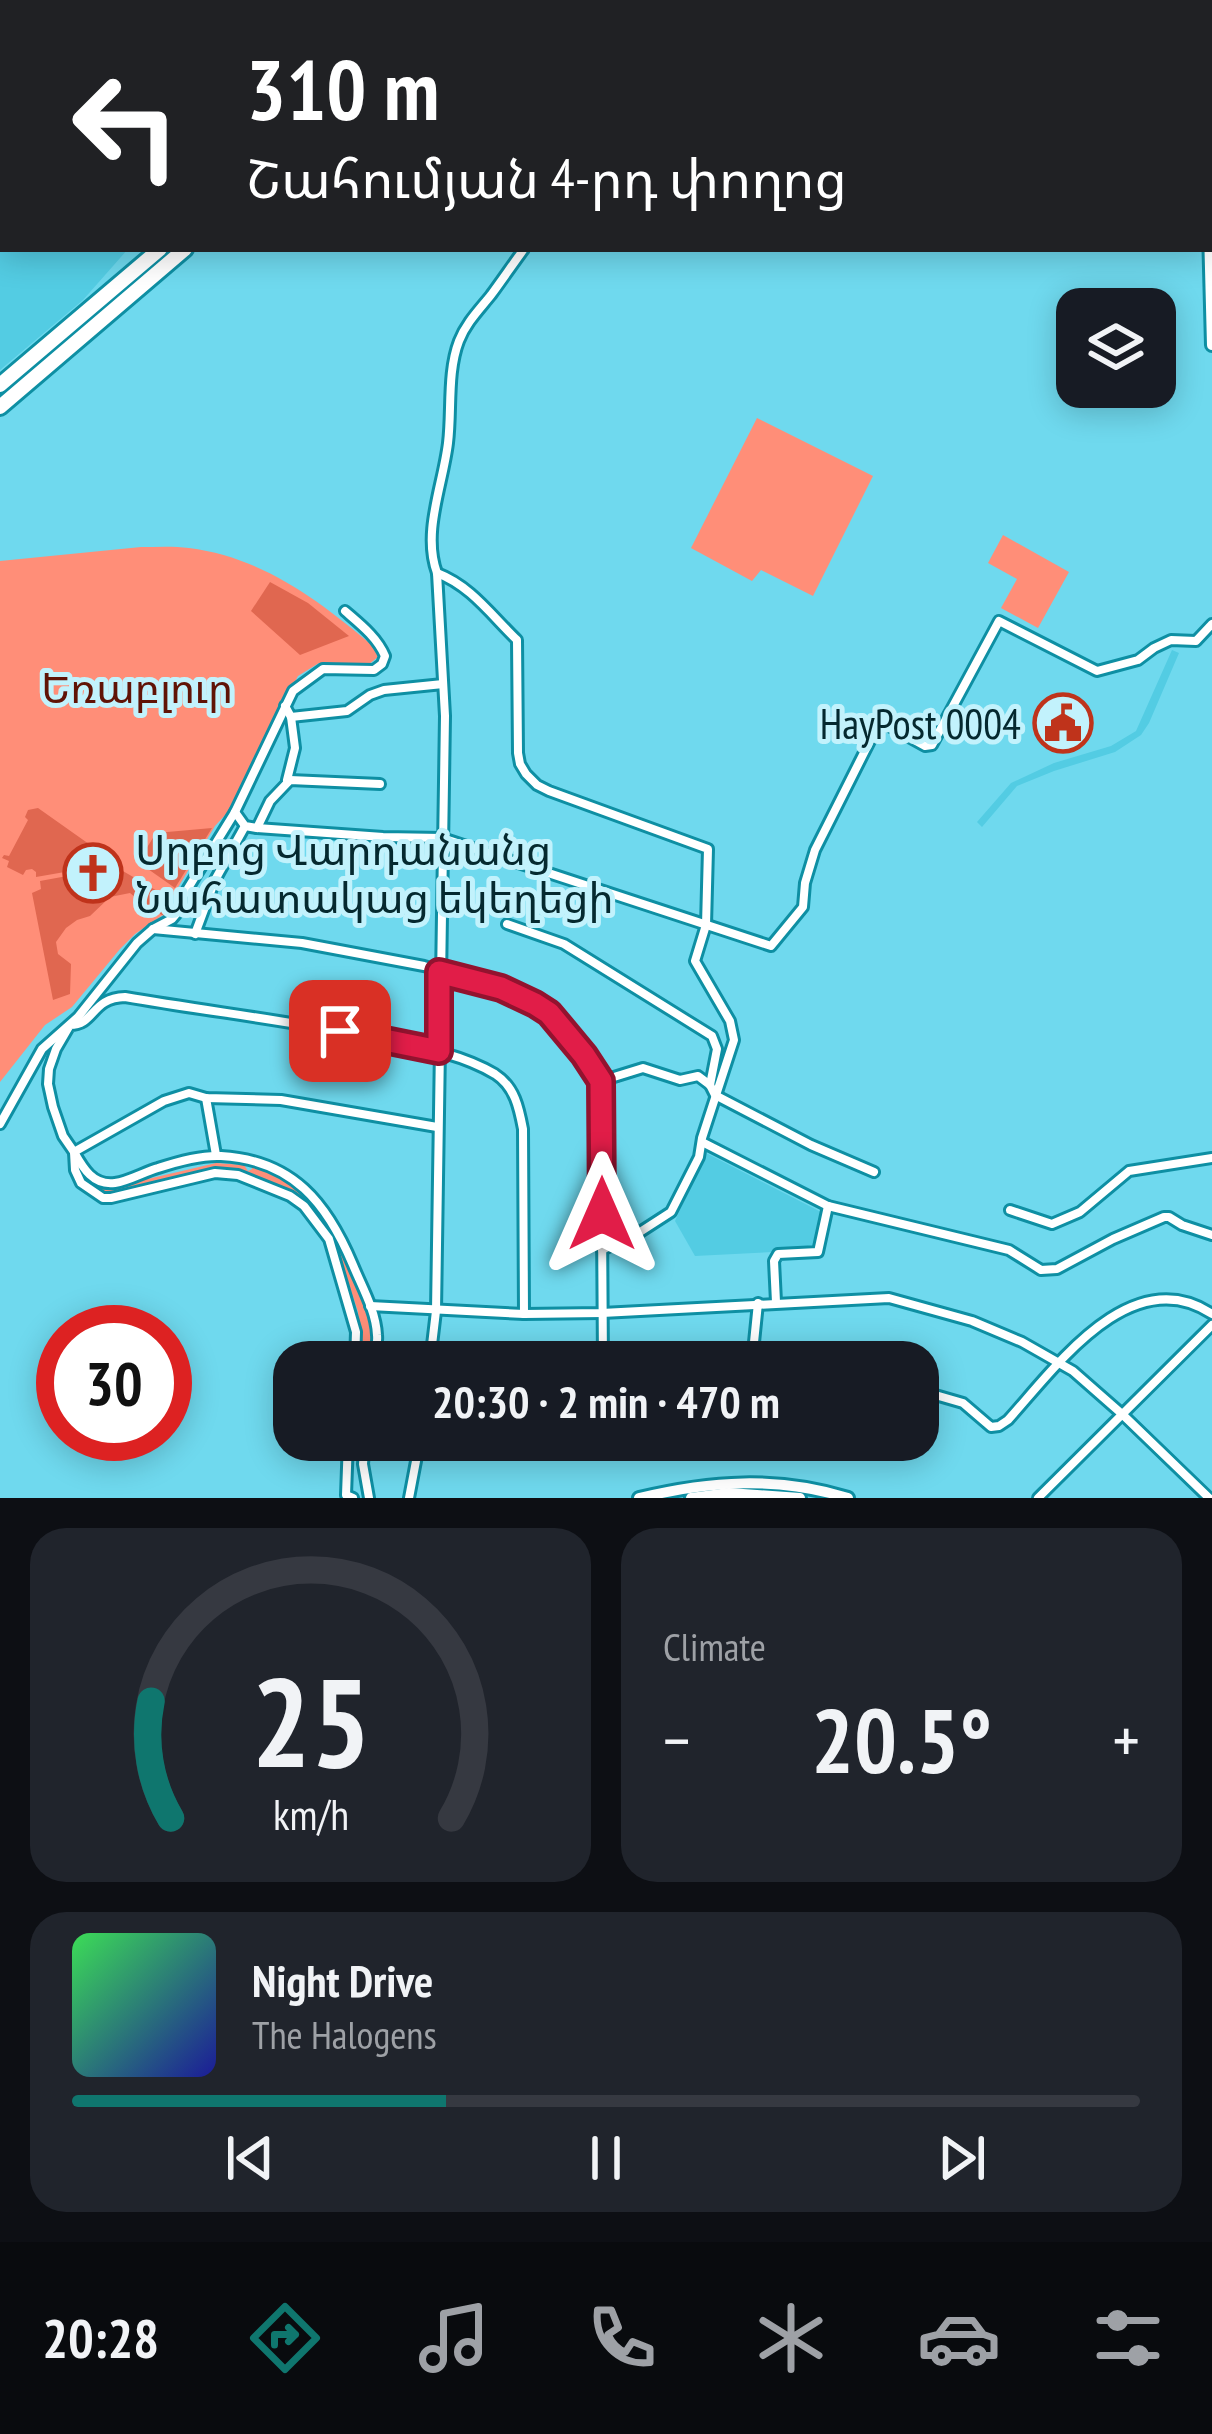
<!DOCTYPE html>
<meta charset="utf-8">
<style>
body{margin:0;font-family:"PT Sans Narrow","Noto Sans Armenian",sans-serif;background:#20242c;color:#f1f3f6;height:100vh;display:flex;flex-direction:column;font-size:45px;white-space:nowrap}
*{box-sizing:border-box;margin:0}
p{font-size:39px;color:#9ea1a6}
.icon{flex:none;width:66px;height:66px;fill:none;stroke:currentColor;stroke-width:2;stroke-linecap:round;stroke-linejoin:round}
.map{position:relative;height:1498px;overflow:hidden}
.panel{display:flex;flex-direction:column;gap:30px;padding:30px;background:#0d0f14;flex:1}
.panel>*{flex:none}
.top-card{position:absolute;left:0px;top:0px;width:1212px;height:252px;box-shadow:0 6px 30px #0003;background:#202124;color:#fff;overflow:hidden}
.fabs{position:absolute;left:1056px;top:288px;display:grid;gap:24px}
.fabs a{display:grid;place-items:center;width:120px;height:120px;border-radius:24px;background:#171b24;box-shadow:0 6px 30px #0003;font-size:60px}
.speed{position:absolute;left:36px;top:1305px;display:flex;gap:24px;font-size:60px;font-weight:700;text-align:center}
.speed>*{display:grid;place-content:center;width:156px;height:156px;border-radius:50%;background:#171b24;box-shadow:0 6px 30px #0003;line-height:1}
.speed .limit{border:18px solid #d22;background:#fff;color:#111}
.pin{position:absolute;display:grid;place-items:center;width:102px;height:102px;color:#fff;margin:-51px;border-radius:24px;box-shadow:0 6px 18px #0006}
.me{position:absolute;width:132px;margin:-66px;rotate:0deg;stroke-linejoin:round;filter:drop-shadow(0 0 9px #0008)}
.turn{display:flex;align-items:center;gap:42px;height:252px;padding:0 48px;font-size:54px}
.turn .icon{width:156px;height:156px;stroke-width:2.5}
.turn b{display:block;font-size:84px;line-height:102px}
.big{font-size:90px;font-weight:600;line-height:1.1}
.panel .widget{flex:1;display:flex;flex-direction:column;justify-content:center;gap:18px;min-width:0;padding:0 42px;border-radius:36px;background:#20242c}
.panel .dial{align-items:center;gap:0}
.dial svg{height:312px;overflow:visible;fill:none;stroke:#363941;stroke-width:7;stroke-linecap:round;text-anchor:middle}
.dial text{fill:#f1f3f6;stroke:none}
.song{display:flex;align-items:center;gap:36px}
.cover{width:144px;height:144px;border-radius:18px;background:linear-gradient(135deg,hsl(130 70% 55%),hsl(240 70% 35%))}
.played{height:12px;border-radius:6px;background:linear-gradient(90deg,#0f766e 35%,#363941 35%)}
.keys{display:flex;justify-content:space-around;direction:ltr}
.heat{display:flex;justify-content:space-between;align-items:center;font-size:66px;direction:ltr}
.panel .tiles{flex:1;display:grid;gap:30px;grid-template-columns:1fr 1fr}
.widget:last-child{grid-column:span 2}
.trip{position:absolute;left:273px;top:1341px;width:666px;height:120px;border-radius:36px;background:#171b24;box-shadow:0 6px 30px #0003;font-weight:600;line-height:120px;text-align:center}
.dock{display:flex;height:192px;justify-content:space-around;align-items:center;background:#090b0e;color:#9ea1a6}
.dock .icon{width:84px;height:84px}
.dock .active{color:#0f766e}
.dock b{font-size:54px;color:#f1f3f6}
.map>svg:first-child{display:block}
.built{fill:#53cce3}
.green{fill:#ff8e78}
.forest{fill:#e06750}
.lines{fill:none;stroke-linecap:round;stroke-linejoin:round}
.canal{stroke:#3a9daf;stroke-width:8}
.river{stroke:#3a9daf;stroke-width:14}
.street-casing{stroke:#0e8fa3;stroke-width:14}
.secondary-casing{stroke:#0e8fa3;stroke-width:16}
.primary-casing{stroke:#0e8fa3;stroke-width:16}
.highway-casing{stroke:#0e8fa3;stroke-width:20}
.street{stroke:#fff;stroke-width:8}
.secondary{stroke:#fff;stroke-width:10}
.primary{stroke:#fff;stroke-width:10}
.highway{stroke:#fff;stroke-width:14}
.route-casing{stroke:#92132f;stroke-width:30}
.route{stroke:#e11d48;stroke-width:21}
.labels{text-anchor:middle;dominant-baseline:central;stroke-width:10;stroke-linejoin:round;paint-order:stroke}
.park-label{font-size:42px;fill:#601306;stroke:#c2f2fc}
.poi-label{font-size:42px;fill:#05292f;stroke:#c2f2fc;text-anchor:end}
</style>
<div class="map">
<svg width="1212" height="1498" viewBox="0 0 1212 1498">
<rect width="100%" height="100%" fill="#6fd9ee"/>
<g class="built">
<path d="M3,247V249H128L83,300L0,370V249Z"/>
<path d="M1172,650L1179,653L1149,723L1141,735L1115,752L1054,771L1017,786L982,827L977,822L1011,783L1054,763L1111,746L1136,731Z"/>
<path d="M706,1153L823,1213L813,1250L695,1256L675,1221Z"/>
</g>
<g class="green">
<path d="M757,418L873,476L813,596L761,570L752,581L691,548Z"/>
<path d="M1003,535L1069,572L1038,628L1001,608L1017,579L988,563Z"/>
<path d="M141,547C157,547 174,546 189,548C262,557 320,601 373,646L378,657L368,665L319,663L298,676L227,813L215,826L171,899L173,908L135,934L120,949L72,1007L45,1025L0,1082V561Z"/>
<path d="M216,1163L244,1165L248,1171L252,1169V1164L279,1173L299,1186L319,1210L337,1237L372,1327V1362H361L358,1312L335,1242L319,1217L298,1197L272,1183L239,1171H205L157,1180L108,1194L93,1188L80,1173L95,1182L118,1186Z"/>
</g>
<g class="forest">
<path d="M270,582L308,603L349,636L300,655L251,611Z"/>
<path d="M38,808L96,849L82,869L36,877V872L32,869L26,870L23,875L7,867L9,861L2,858L4,855L9,856L28,820L25,817L28,810Z"/>
<path d="M212,828L175,888L138,862L156,833Z"/>
<path d="M116,867L171,899V912L164,916L148,908L130,893L110,897L90,916L77,920L66,928L56,942L58,954L71,964L70,994L53,1000L32,893L41,889L40,881L78,874L101,890Z"/>
</g>
<g class="lines">
<g class="canal">
<path d="M53,0V3"/>
<path d="M0,218L3,214"/>
</g>
<g class="river">
<path d="M0,1L3,12"/>
<path d="M0,112L3,103"/>
</g>
<defs>
<g id="street">
<path d="M47,0L48,3"/>
<path d="M814,3L815,0"/>
<path d="M838,3L839,0"/>
<path d="M0,206L3,202"/>
<path d="M437,573C471,586 491,615 517,640L518,753L520,764L526,774L537,785L549,791L708,849L706,925L695,961L730,1021L734,1040L702,1138L699,1157L671,1212L640,1232L602,1250"/>
<path d="M285,706L291,717L347,711L370,695L384,690L443,684"/>
<path d="M287,780L295,748L291,717"/>
<path d="M235,812L245,826L257,828L383,837L442,838L771,946L803,907L805,883L815,850L880,721L925,746L932,745L999,621L1097,671L1138,660L1154,648L1171,640L1196,641L1212,624"/>
<path d="M257,828L270,801L290,780L380,784"/>
<path d="M507,924L564,944L712,1036L717,1049L710,1085"/>
<path d="M153,929L302,943L424,966L501,988L549,1013L584,1055L601,1081L603,1362"/>
<path d="M195,934L215,880L245,826"/>
<path d="M601,1081L643,1068L680,1080L698,1076L710,1085L715,1095L811,1145L874,1172"/>
<path d="M206,1098L216,1155"/>
<path d="M0,1124L42,1049L78,1017L137,943L153,929L172,919L182,907V898L235,812L293,691L323,669L374,670L382,664L385,656C377,637 360,624 345,611"/>
<path d="M704,1143L828,1206L1009,1250L1041,1270L1057,1269L1113,1239L1164,1217H1169L1182,1225L1212,1235"/>
<path d="M1010,1210L1052,1224L1080,1212L1129,1171L1212,1158"/>
<path d="M776,1302L774,1261L778,1254L818,1252L828,1206"/>
<path d="M370,1306L524,1314L602,1313L889,1298L972,1321L1022,1342L1073,1371L1122,1414L1209,1498"/>
<path d="M355,1362L356,1332L329,1239L304,1206L290,1196L238,1175L215,1173L111,1198H103L81,1183L75,1170L74,1152L63,1136L53,1107L48,1084L49,1069L56,1049L70,1025C95,1025 91,998 125,997C207,1011 290,1021 371,1037C413,1046 458,1052 495,1074C515,1087 519,1108 523,1129L524,1314"/>
<path d="M375,1362C375,1353 378,1343 377,1335C376,1311 362,1287 353,1265C327,1203 293,1160 221,1156C202,1155 176,1162 158,1168C144,1172 129,1181 115,1183C93,1186 83,1168 74,1152L164,1101L189,1093L206,1098L281,1100L437,1127"/>
<path d="M430,1362L436,1311L445,716L437,573C422,532 443,485 448,443C452,411 447,372 459,341C466,323 479,310 491,295C502,280 513,264 524,249"/>
<path d="M752,1362L758,1303"/>
<path d="M918,1390L963,1403L991,1427L999,1426L1008,1420C1055,1368 1131,1260 1212,1314"/>
<path d="M348,1440L346,1495L353,1498"/>
<path d="M365,1440L363,1464L369,1498"/>
<path d="M744,1454L745,1440"/>
<path d="M409,1498L420,1440"/>
<path d="M1038,1498L1212,1325"/>
</g>
<path id="secondary" d="M1209,230L1212,345"/>
<g id="primary">
<path d="M639,1498C710,1481 777,1476 848,1498"/>
<path d="M691,1498L729,1493L800,1498"/>
</g>
<g id="highway">
<path d="M261,0L263,3"/>
<path d="M275,0L278,3"/>
<path d="M880,0L902,3"/>
<path d="M988,0H995"/>
<path d="M1024,0L1053,3"/>
<path d="M309,3V0"/>
<path d="M449,3L452,0"/>
<path d="M472,3L476,0"/>
<path d="M507,3L508,0"/>
<path d="M598,3V0"/>
<path d="M640,3L645,0"/>
<path d="M964,3L965,0"/>
<path d="M1209,24L1212,25"/>
<path d="M1209,47H1212"/>
<path d="M0,385L160,249"/>
<path d="M0,407L185,249"/>
</g>
</defs>
<use href="#street" class="street-casing"/>
<use href="#secondary" class="secondary-casing"/>
<use href="#primary" class="primary-casing"/>
<use href="#highway" class="highway-casing"/>
<use href="#street" class="street"/>
<use href="#secondary" class="secondary"/>
<use href="#primary" class="primary"/>
<use href="#highway" class="highway"/>
</g>
<g class="lines">
<defs>
<path id="route" d="M340,1031L439,1051V972L501,988L535,1004L549,1013L584,1055L601,1081L602,1214"/>
</defs>
<use href="#route" class="route-casing"/>
<use href="#route" class="route"/>
</g>
<defs>
<symbol id="civic-ring" viewBox="-11 -11 22 22"><circle r="9.5" fill="#c2f2fc" stroke="#bf331b" stroke-width="1.5"/><path d="M-.6-6.5H3V-4.5H.6V-3L4-1V1h2V6H-6V1h2V-1L-.6-3ZM-1.2 2.5V6h2.4V2.5Z" fill="#bf331b"/></symbol>
<symbol id="church-ring" viewBox="-11 -11 22 22"><circle r="9.5" fill="#c2f2fc" stroke="#bf331b" stroke-width="1.5"/><path d="M-1.2-6h2.4v3.5h3.3v2.4h-3.3V6h-2.4V-.1h-3.3v-2.4h3.3Z" fill="#bf331b"/></symbol>
</defs>
<g fill-rule="evenodd">
<use href="#civic-ring" x="1030" y="690" width="66" height="66"/>
<use href="#church-ring" x="60" y="840" width="66" height="66"/>
</g>
<g class="labels">
<g class="park-label">
<text x="137" y="687">Եռաբլուր</text>
</g>
<g class="poi-label">
<text x="1021" y="723">HayPost 0004</text>
<text x="135" y="849" text-anchor="start">Սրբոց Վարդանանց<tspan x="135" dy="48">Նահատակաց եկեղեցի</tspan></text>
</g>
</g>
</svg>
<div class="fabs">
<a><svg class="icon" aria-label="layers" viewBox="0 0 24 24"><path d="M12 4l9 5-9 5-9-5zM3 14l9 5 9-5"/></svg></a>
</div>
<div class="speed"><div class="limit">30</div></div>
<div class="pin" style="left:340px;top:1031px;background:#d93025"><svg class="icon" aria-label="arrive" viewBox="0 0 24 24"><path d="M6 21V4h12l-3 4 3 4H6"/></svg></div>
<svg class="me" style="left:602px;top:1214px" viewBox="-20 -20 40 40"><path d="M0-17L14 15 0 8-14 15z" fill="#e11d48" stroke="#fff" stroke-width="4"/></svg>
<div class="trip">20:30 · 2 min · 470 m</div>
<div class="top-card">
<div class="turn"><svg class="icon" aria-label="left" viewBox="0 0 24 24"><path d="M17 20v-9H6M10 6l-5 5 5 5"/></svg><div><b>310 m</b>Շահումյան 4-րդ փողոց</div></div>
</div>
</div>
<section class="panel">
<div class="tiles">
<div class="widget dial"><svg viewBox="0 0 100 80">
<path d="M14 69A42 42 0 1 1 86 69"/>
<path d="M14 69A42 42 0 0 1 9 39" stroke="#0f766e"/>
<text x="50" y="56" font-size="32" font-weight="700">25</text>
<text x="50" y="72" font-size="11">km/h</text>
</svg></div>
<div class="widget"><p>Climate</p>
<div class="heat"><a>−</a><b class="big">20.5°</b><a>+</a></div>
</div>
<div class="widget">
<div class="song"><i class="cover"></i><div><b>Night Drive</b><p>The Halogens</p></div></div>
<div class="played"></div>
<div class="keys"><svg class="icon" aria-label="previous" viewBox="0 0 24 24"><path d="M18 5L8 12l10 7zM5 5v14"/></svg><svg class="icon" aria-label="pause" viewBox="0 0 24 24"><path d="M8 5v14M16 5v14"/></svg><svg class="icon" aria-label="next" viewBox="0 0 24 24"><path d="M6 5l10 7-10 7zM19 5v14"/></svg></div>
</div>
</div>
</section>
<nav class="dock">
<b>20:28</b>
<svg class="icon active" aria-label="directions" viewBox="0 0 24 24"><path d="M12 3l9 9-9 9-9-9zM9 14v-3h6M13 9l2 2-2 2"/></svg>
<svg class="icon" aria-label="music" viewBox="0 0 24 24"><path d="M9 18V5l10-2v13"/><circle cx="6" cy="18" r="3"/><circle cx="16" cy="16" r="3"/></svg>
<svg class="icon" aria-label="phone" viewBox="0 0 24 24"><path d="M5 4h4l2 5-3 2q2 4 5 5l2-3 5 2v4C11 20 4 13 5 4z"/></svg>
<svg class="icon" aria-label="climate" viewBox="0 0 24 24"><path d="M12 3v18M4 7l16 10M4 17L20 7"/></svg>
<svg class="icon" aria-label="car" viewBox="0 0 24 24"><path d="M5 17H2v-5l4-1 3-4h7l3 4 3 1v5h-3M9 17h6M6 11h13"/><circle cx="7" cy="17" r="2"/><circle cx="17" cy="17" r="2"/></svg>
<svg class="icon" aria-label="filters" viewBox="0 0 24 24"><path d="M4 7h16M4 17h16"/><circle cx="9" cy="7" r="2"/><circle cx="15" cy="17" r="2"/></svg>
</nav>
